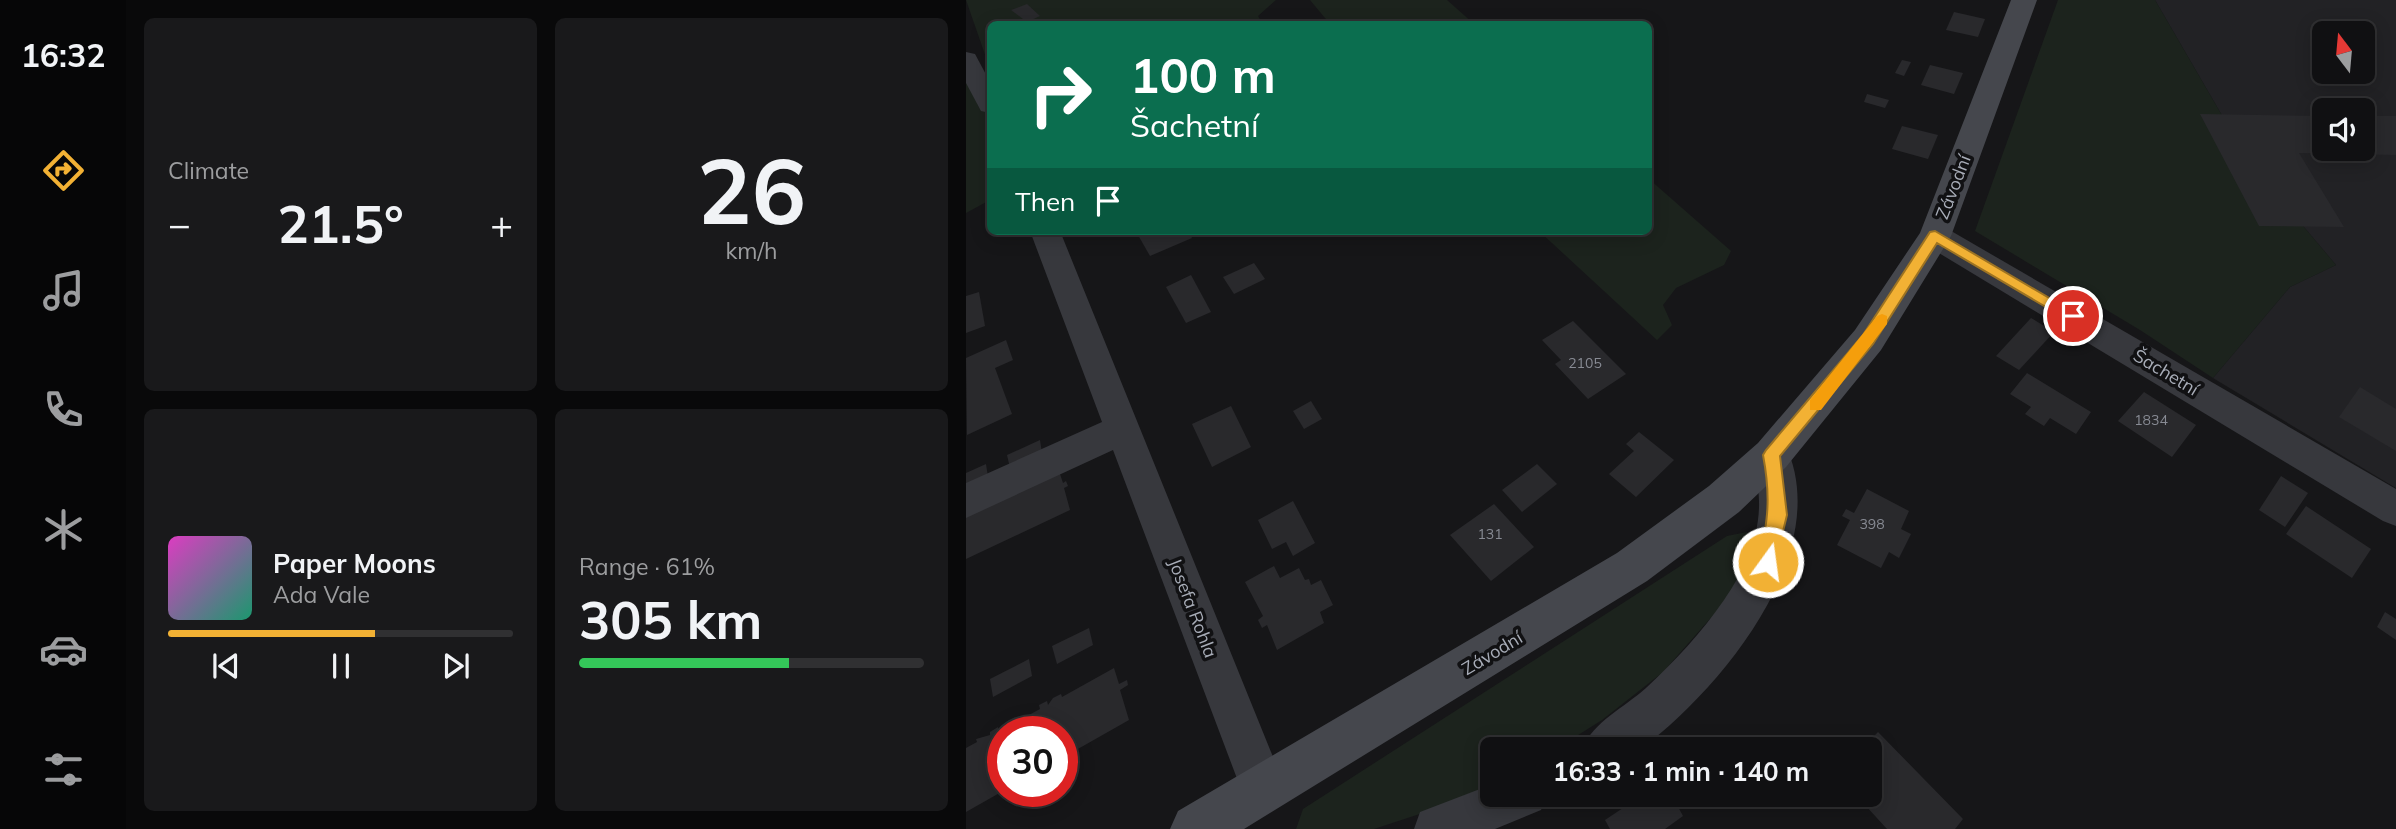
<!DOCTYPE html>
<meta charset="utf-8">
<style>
body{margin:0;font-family:Mulish,sans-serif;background:#19191b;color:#f1f3f6;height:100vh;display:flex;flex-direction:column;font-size:26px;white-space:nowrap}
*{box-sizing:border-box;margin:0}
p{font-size:23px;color:#9c9d9f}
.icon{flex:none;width:38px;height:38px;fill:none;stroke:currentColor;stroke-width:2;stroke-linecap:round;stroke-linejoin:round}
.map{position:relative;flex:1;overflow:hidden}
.sheet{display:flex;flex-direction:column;gap:18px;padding:18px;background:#09090a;width:840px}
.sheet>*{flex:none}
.hud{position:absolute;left:21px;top:21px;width:665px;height:214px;border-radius:10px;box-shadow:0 4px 18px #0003,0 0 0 2px #303032;background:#0b6e4f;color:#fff;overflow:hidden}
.needle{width:46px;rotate:344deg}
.buttons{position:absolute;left:1346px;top:21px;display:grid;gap:14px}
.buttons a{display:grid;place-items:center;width:63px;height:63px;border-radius:10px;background:#101012;box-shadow:0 4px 18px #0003,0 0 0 2px #303032;font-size:35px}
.speed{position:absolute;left:21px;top:716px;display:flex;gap:14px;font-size:35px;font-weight:700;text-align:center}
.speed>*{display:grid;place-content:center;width:91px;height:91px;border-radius:50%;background:#101012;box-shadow:0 4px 18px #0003,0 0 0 2px #303032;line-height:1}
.speed .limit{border:10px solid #d22;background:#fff;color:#111}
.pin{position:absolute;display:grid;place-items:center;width:60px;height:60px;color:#fff;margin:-30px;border:4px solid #fff;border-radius:50%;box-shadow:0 2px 7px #0007}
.me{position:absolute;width:77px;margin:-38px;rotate:14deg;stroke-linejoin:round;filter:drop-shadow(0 0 5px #0008)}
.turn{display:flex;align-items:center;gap:24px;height:147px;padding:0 28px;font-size:32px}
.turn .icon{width:91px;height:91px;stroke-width:2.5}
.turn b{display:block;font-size:49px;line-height:60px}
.then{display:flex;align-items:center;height:66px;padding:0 28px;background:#0003;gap:14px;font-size:26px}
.big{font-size:52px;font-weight:700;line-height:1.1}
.sheet .card{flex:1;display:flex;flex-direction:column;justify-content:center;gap:10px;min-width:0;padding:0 24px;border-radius:10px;background:#19191b}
.sheet .dial{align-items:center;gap:0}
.dial b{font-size:91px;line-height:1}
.song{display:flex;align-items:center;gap:21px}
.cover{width:84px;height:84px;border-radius:10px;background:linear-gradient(135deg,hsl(310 70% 55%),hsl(160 70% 35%))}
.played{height:7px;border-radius:4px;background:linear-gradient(90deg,#f2b134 60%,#303032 60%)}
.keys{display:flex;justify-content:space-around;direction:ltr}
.heat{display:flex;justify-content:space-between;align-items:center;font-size:38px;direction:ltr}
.charge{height:10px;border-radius:5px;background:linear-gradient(90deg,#34c759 61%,#303032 0)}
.sheet .tiles{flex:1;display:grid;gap:18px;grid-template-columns:repeat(2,1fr)}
.trip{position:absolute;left:514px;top:737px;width:402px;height:70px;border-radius:10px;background:#101012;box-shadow:0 4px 18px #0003,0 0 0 2px #303032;font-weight:700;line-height:70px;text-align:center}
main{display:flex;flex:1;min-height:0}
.tabs{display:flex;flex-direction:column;width:126px;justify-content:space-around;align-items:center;background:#060607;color:#9c9d9f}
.tabs .icon{width:49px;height:49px}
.tabs .current{color:#f2b134}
.tabs b{font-size:32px;color:#f1f3f6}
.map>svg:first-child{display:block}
.built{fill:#222225;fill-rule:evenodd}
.green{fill:#1c231d}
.building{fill:#29292c}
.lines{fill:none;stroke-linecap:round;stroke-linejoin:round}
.street{fill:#37383d;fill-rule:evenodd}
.secondary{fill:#45474d;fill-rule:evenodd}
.route{fill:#f2b134;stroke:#9d7322;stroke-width:2}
.slow{fill:#f59e0b}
.labels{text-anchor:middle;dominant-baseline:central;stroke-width:7;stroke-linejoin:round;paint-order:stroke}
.number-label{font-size:14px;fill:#888b94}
.street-label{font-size:18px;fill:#a8adb8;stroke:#111113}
</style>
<main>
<nav class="tabs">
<b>16:32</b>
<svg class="icon current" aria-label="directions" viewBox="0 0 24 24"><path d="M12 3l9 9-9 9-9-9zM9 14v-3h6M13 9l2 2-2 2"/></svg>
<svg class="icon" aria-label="music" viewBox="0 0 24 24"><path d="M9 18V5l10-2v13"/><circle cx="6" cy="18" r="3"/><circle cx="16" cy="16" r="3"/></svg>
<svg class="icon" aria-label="phone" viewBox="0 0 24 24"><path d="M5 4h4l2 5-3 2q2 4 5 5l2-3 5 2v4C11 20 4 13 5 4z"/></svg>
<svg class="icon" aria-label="climate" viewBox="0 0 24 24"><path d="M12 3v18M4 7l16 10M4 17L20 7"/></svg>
<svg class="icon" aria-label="car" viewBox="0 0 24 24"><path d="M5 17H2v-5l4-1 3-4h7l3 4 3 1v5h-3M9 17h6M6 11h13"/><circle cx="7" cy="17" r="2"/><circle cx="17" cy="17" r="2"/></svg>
<svg class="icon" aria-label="filters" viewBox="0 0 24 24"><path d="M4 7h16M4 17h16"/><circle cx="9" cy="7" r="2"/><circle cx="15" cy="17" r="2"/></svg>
</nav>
<section class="sheet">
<div class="tiles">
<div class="card"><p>Climate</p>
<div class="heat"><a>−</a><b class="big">21.5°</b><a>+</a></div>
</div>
<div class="card dial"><b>26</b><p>km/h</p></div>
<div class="card">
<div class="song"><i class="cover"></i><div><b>Paper Moons</b><p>Ada Vale</p></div></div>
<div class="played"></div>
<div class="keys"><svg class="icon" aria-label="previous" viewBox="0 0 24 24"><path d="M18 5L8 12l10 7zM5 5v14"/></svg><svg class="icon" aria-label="pause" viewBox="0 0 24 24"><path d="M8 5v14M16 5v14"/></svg><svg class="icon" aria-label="next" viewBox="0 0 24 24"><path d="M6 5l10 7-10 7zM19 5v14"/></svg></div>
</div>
<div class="card"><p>Range · 61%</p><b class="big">305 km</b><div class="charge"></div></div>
</div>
</section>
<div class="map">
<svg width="1430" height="829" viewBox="0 0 1430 829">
<rect width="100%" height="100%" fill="#161618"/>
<path class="built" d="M1189,0H1430V488L1247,378L1324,287L1370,265L1283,162ZM1358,33H1396V72H1358ZM1358,110H1396V149H1358Z"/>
<g class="green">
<path d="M0,0H310L292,16L297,24H24V69Z"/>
<path d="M344,0H481L508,24H364Z"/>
<path d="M1092,0H1189L1283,162L1370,265L1324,287L1247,378L1174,330L1009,231Z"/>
<path d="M0,77L24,121V200L0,213Z"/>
<path d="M683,179L765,251L758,265L710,288L697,305L706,325L691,340L573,231H682Z"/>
<path d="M781,532L787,548L765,595L697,672L636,720L590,749H527V784L475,807L408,829H330L337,809L761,536Z"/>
</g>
<g class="building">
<path d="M61,4L74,16L61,22L45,10Z"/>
<path d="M988,12L1019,19L1012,37L980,30Z"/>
<path d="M936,60L945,62L938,76L929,73Z"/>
<path d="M964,65L997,73L988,94L955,85Z"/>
<path d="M901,94L923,100L919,108L898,102Z"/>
<path d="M1234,114L1358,116V149H1396V116H1430V155L1333,153L1378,227L1293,226Z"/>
<path d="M936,126L972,135L962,159L926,149Z"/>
<path d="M181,231H222L226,238L184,256L172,235Z"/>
<path d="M288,263L299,279L268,294L257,277Z"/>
<path d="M225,275L245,312L220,323L200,287Z"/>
<path d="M13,292L19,326L0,333V296Z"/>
<path d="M1065,318L1088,332L1053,370L1030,356Z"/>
<path d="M607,321L660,374L622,399L589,364L595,360L576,340Z"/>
<path d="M40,340L47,360L29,368L46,414L1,435L0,358Z"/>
<path d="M1061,373L1125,412L1110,434L1084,418L1078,426L1059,414L1065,407L1044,394Z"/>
<path d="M1394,387L1430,409V451L1373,417Z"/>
<path d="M1178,392L1230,425L1206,457L1152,421Z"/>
<path d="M345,401L356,419L338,429L327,411Z"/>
<path d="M265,406L285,447L246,467L226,424Z"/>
<path d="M673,432L708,460L670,497L643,474L668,451L660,444Z"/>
<path d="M74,440L76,453L44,468L41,455Z"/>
<path d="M20,464L22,477L0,487V473Z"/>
<path d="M571,464L591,484L556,512L536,490Z"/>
<path d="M93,471L97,483L100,481L102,486L98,488L104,510L0,559V511Z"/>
<path d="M1315,476L1342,493L1319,527L1293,510Z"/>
<path d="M901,489L943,511L935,529L945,534L933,558L923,552L915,568L871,545L884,520L876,516L880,509L888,513Z"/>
<path d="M327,501L349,543L327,556L320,542L306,549L292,520Z"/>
<path d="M528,504L568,547L525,581L484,535Z"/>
<path d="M1340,506L1405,549L1386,578L1320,534Z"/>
<path d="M308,566L314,578L333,568L339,580L343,579L345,585L355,580L367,605L354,612L358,623L311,650L301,625L296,628L292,620L297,616L279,582Z"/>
<path d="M1419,612L1430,619V640L1411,627Z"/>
<path d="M123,628L127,645L91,664L86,646Z"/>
<path d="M63,659L66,676L27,697L24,679Z"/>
<path d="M148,668L153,684L161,680L162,685L154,690L163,720L96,758V732H37V791L0,812V748L11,742L10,739L24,735V732L32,727L33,731L74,709L73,705L81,701L82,705L87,698L95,694L96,697Z"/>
<path d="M912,732L997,819L989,829H921L889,794H905V749H896Z"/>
<path d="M678,794H705L717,816L699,829H644L639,820Z"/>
</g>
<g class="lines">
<g class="street">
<path d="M0,52L9,54L24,82V113L15,111L0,83Z"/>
<path d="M969,225L980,228L1430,489V526L1417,521L958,244L954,236L958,228Z"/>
<path d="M64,231H94L320,789L313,805L297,812L281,805L147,450L0,518V483L136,422Z"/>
<path d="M806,439L819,444C870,551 755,689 675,749H616C627,722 659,707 680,688C709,661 736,632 758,600C778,571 794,537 793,501C793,482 785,462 793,444Z"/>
<path d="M527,784V794H582L575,810L529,829H448L454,812Z"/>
</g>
<path class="secondary" d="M1045,0H1071L985,236L915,350L820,467L773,512L681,581L278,829H204L212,811L651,553L743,486L792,443L889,330L954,233Z"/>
</g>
<path class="route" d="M969,231L1114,316L1112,320H1102L971,243L907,344L814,456L821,515L808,568L802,570L795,568L793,562C802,521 805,497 797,455L800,450L897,335L964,232Z"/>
<path class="slow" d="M916,314L921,316V324L855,410H844V400L911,316Z"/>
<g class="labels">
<g class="number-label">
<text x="619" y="363">2105</text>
<text x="1185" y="420">1834</text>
<text x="906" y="524">398</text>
<text x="524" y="534">131</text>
</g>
<g class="street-label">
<text transform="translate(987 187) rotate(-69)">Závodní</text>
<text transform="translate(1200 372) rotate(31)">Šachetní</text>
<text transform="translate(227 608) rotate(69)">Josefa Rohla</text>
<text transform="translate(526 653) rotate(-31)">Závodní</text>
</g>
</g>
</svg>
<div class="buttons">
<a><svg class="needle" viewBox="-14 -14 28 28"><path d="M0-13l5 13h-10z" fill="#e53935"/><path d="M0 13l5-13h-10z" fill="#9c9d9f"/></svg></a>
<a><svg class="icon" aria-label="sound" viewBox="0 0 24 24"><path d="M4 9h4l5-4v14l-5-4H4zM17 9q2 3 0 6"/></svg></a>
</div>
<div class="speed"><div class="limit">30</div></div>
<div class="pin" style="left:1107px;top:316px;background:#d93025"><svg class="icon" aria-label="arrive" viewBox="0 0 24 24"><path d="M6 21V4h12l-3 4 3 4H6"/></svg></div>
<svg class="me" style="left:802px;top:562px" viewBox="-20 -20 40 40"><circle r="17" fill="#f2b134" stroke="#fff" stroke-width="3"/><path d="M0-11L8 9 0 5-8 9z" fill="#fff"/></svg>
<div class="trip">16:33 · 1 min · 140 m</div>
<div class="hud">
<div class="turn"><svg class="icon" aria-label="right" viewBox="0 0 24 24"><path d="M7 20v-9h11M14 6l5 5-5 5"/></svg><div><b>100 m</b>Šachetní</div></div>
<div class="then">Then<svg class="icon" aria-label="arrive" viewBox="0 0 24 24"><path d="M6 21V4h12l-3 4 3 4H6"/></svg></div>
</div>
</div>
</main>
